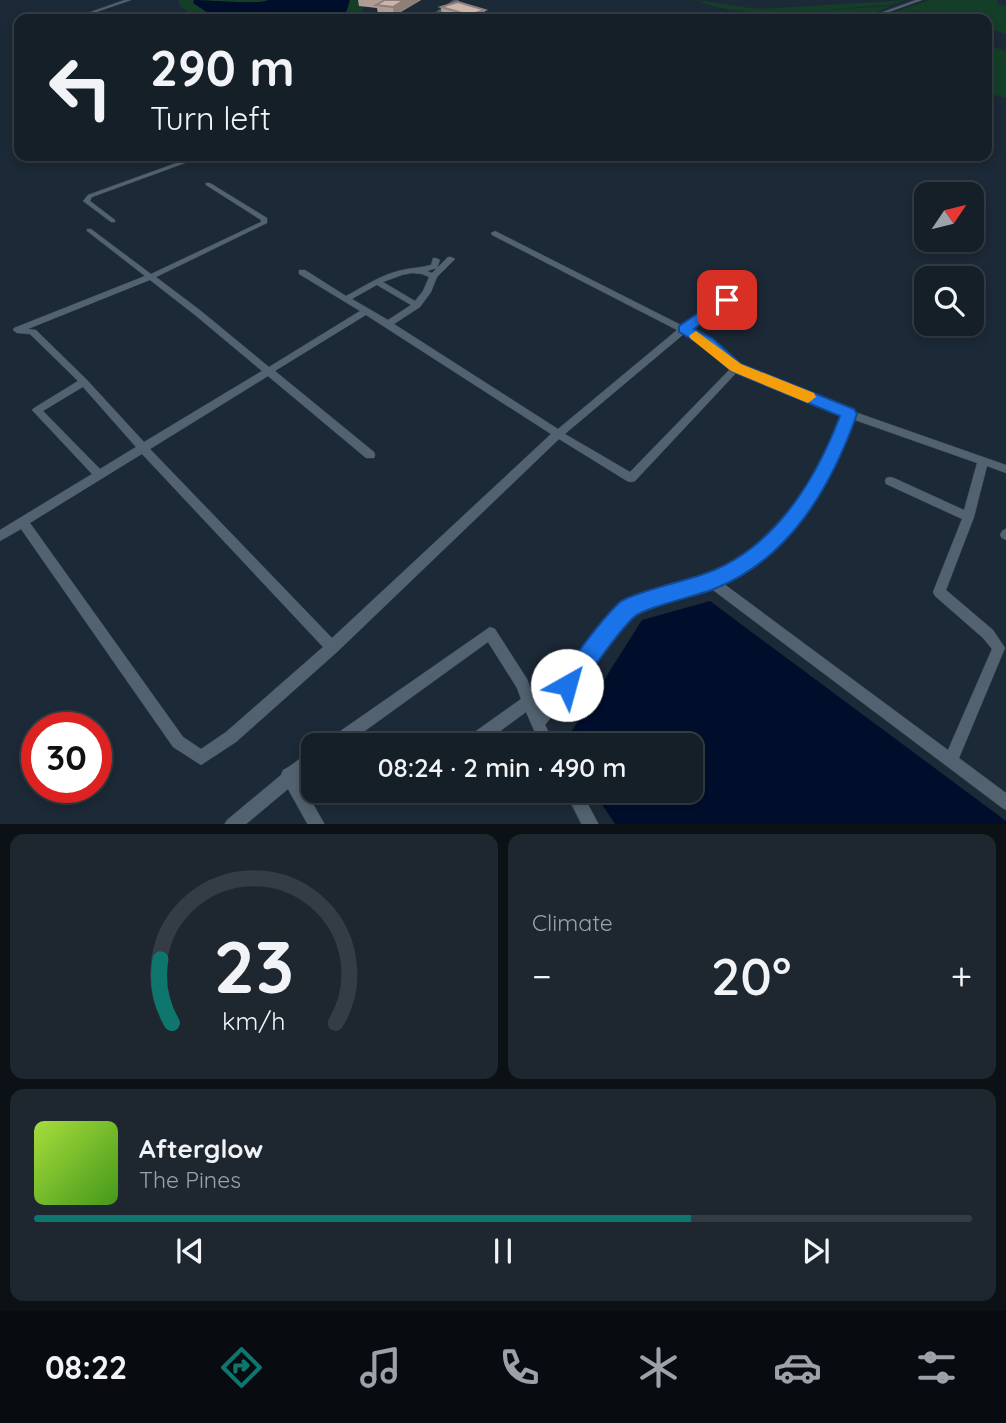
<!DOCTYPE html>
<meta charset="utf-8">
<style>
body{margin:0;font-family:Quicksand,sans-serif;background:#1e2730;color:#f1f3f6;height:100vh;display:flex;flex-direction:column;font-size:26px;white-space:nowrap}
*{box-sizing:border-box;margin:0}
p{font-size:23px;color:#9da2a8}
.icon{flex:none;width:38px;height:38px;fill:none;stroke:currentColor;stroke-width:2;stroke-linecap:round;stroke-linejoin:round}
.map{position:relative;height:824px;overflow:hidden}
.panel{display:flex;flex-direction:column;gap:10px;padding:10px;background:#0c1116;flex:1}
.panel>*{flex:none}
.banner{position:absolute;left:14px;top:14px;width:978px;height:147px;border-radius:14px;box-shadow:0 4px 10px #0003,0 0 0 2px #343d45;background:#151f28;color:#f1f3f6;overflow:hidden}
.needle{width:46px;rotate:55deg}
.fabs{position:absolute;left:914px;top:182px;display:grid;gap:14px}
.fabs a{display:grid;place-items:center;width:70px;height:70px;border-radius:14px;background:#151f28;box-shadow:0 4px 10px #0003,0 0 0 2px #343d45;font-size:35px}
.speed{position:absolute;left:21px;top:712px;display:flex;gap:14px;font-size:35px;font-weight:700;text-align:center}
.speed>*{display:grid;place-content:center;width:91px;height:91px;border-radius:50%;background:#151f28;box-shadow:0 4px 10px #0003,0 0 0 2px #343d45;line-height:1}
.speed .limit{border:10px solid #d22;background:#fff;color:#111}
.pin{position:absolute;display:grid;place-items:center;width:60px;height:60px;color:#fff;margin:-30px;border-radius:14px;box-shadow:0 4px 10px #0006}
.me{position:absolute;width:77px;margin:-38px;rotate:38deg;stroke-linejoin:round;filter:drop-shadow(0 0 5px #0008)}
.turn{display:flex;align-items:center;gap:24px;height:147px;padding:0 21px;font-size:32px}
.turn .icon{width:91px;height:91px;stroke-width:2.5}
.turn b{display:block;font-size:49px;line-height:60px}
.big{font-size:52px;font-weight:600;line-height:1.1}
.panel .card{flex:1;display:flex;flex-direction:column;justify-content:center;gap:10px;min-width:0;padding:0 24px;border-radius:14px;background:#1e2730}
.panel .dial{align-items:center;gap:0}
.dial svg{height:182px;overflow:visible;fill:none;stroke:#343d45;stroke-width:7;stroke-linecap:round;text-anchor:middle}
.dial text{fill:#f1f3f6;stroke:none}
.song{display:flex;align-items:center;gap:21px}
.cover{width:84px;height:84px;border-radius:10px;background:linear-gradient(135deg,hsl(80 70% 55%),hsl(100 70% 35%))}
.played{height:7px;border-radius:4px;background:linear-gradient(90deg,#0f766e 70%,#343d45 70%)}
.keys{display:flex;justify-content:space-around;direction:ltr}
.heat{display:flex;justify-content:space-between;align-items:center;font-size:38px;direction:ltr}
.panel .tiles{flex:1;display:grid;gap:10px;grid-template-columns:1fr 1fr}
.card:last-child{grid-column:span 2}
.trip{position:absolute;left:301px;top:733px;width:402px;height:70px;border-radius:14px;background:#151f28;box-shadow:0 4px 10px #0003,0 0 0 2px #343d45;font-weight:600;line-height:70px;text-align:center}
.menu{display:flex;height:112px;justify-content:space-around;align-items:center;background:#080c10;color:#9da2a8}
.menu .icon{width:49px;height:49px}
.menu .current{color:#0f766e}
.menu b{font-size:32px;color:#f1f3f6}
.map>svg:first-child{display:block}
.green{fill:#143e28}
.water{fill:#000e2c}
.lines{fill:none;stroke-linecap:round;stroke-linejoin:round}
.minor-casing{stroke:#3b4650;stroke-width:1}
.minor{fill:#536270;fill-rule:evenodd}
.wall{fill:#af9c95}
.shaded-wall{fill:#8f7f79}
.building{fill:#ccb5ad;stroke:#8f7f79;stroke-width:2}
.route{fill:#1a73e8;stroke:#114b97;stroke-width:2}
.slow{fill:#f59e0b}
</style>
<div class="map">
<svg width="1006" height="825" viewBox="0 0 1006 825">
<rect width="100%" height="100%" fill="#1c2936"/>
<g class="green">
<path d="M179,0H369L363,8L360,19H198L179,6Z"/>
<path d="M695,0L758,9L908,0L889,5C827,8 754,24 695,0Z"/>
<path d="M929,0H997L999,5L1006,6V34L987,28L994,23L987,19H906L935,17C919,3 891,19 875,19Z"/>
<path d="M890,6L861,19H687L703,18Z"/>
<path d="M987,45L1006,51V98L987,93Z"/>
</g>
<g class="water">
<path d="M194,0C210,0 259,5 268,0H350L344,19H217L193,3Z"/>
<path d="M710,601L1006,821V824H615L593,791H691V746L563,745L642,620Z"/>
</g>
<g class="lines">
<defs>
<g id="minor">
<path d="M125,0H131L96,12L110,19H105L91,12Z"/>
<path d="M454,0H459L430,19H426Z"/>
<path d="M916,0H922L869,19H864Z"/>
<path d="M196,156H204L92,197L90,201L115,220V222H111L83,201L88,195Z"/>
<path d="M206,183H210L267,218V223L156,277L201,311L269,367L360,311L299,274V270H305L346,296C363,287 379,276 398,271C409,268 419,268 431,265L433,258H436L440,260L437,268L427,271L432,273L448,257H451L455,259L437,277L431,292L420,307L394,324L558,429L677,330L492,235L491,233L495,231L683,326L724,298H730V302L689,329L710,340L739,366L852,411L1006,465V473L987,466L974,517L946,590L993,630L1005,648L959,758L1006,793V810L1001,807L709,587L632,612L545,725L556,746H541L526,712L480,746H460L462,741L521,699L517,688L488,642L344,746H324L326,741L490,627L495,629L527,679L539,710L624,604L707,577L734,561L757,545L777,528L794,510L809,490L821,468L844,416L737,372L635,481L631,482L627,481L559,439L337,652L236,742L201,765L173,747L21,529L0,541V530L92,474L32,410L34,408L78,381L30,334L17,333L13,330L14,328L145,276L87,231V229H91L151,274L261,222V220L206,185ZM412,273L422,274L429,277L423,291L415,301L383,282L402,275ZM150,280L195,315L262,371L144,442L87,380L36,330L28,329ZM377,285L411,305L388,320L352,299ZM366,315L551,434L332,638L150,449L268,376L366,458H374L375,455L374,452L275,371ZM684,334L704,344L731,368L630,472L565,434ZM83,387L136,447L100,469L43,411ZM852,419L977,463L964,510L894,478L890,477L886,478L885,481L886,484L962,519L933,592L935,596L983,638L992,649L948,750L720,581C796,538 821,499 852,419ZM142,454L323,647L226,732L201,749L183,737L30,523Z"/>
<path d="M1006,529V540L1002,538L1000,535L1002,531Z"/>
<path d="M313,751V767L299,779L325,825H308L288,789L245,825H224L227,820L281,775L283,770C294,765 302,755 313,751Z"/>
<path d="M565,791H581L599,825H582Z"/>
</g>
</defs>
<use href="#minor" class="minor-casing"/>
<use href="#minor" class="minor"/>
</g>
<g class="wall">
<path d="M358,0H421L394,16L378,14L377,8L359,6Z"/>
<path d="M441,7L485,10V19H442Z"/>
</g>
<g class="shaded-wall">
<path d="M404,0H421L394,16L393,7Z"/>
<path d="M485,10V19H469V15Z"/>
</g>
<g class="building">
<path d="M385,0H404L393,7L376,5Z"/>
<path d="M458,2L485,10L469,15L441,7Z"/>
</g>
<path class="route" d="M722,297L733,300L694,329L712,338L741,364L854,409L857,414C831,487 790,559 714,589C697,596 645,607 634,617C612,638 594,669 575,693L567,696L559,693L556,685L559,677C579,653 597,623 620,602C631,593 684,581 701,575C772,552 815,482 840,416L731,371L702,345L679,332V326Z"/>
<path class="slow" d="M696,331L741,364L814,393L816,397L808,403L803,401L731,371L691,339L689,336Z"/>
</svg>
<div class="fabs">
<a><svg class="needle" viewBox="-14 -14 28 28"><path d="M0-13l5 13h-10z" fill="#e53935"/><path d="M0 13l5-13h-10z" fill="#9da2a8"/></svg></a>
<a><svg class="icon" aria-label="search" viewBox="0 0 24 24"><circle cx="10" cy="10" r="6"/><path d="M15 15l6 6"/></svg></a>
</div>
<div class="speed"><div class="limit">30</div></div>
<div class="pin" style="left:727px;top:300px;background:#d93025"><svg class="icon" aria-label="arrive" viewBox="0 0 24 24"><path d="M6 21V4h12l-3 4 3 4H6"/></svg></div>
<svg class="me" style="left:567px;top:685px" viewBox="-20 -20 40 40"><circle r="19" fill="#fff"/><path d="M0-13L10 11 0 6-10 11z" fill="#1a73e8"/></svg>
<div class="trip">08:24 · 2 min · 490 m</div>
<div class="banner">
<div class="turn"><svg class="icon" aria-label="left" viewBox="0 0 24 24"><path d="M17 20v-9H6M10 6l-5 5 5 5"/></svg><div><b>290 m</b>Turn left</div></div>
</div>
</div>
<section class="panel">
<div class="tiles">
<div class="card dial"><svg viewBox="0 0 100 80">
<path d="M14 69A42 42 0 1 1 86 69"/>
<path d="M14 69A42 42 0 0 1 9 41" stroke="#0f766e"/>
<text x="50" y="56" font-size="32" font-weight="700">23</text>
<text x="50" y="72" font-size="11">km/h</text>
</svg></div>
<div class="card"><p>Climate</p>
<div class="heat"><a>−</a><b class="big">20°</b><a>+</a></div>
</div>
<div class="card">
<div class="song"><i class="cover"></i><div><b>Afterglow</b><p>The Pines</p></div></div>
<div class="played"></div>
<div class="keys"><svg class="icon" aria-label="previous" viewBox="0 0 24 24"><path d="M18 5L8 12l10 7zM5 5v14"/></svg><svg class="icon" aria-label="pause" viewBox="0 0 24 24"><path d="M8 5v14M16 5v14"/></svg><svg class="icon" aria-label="next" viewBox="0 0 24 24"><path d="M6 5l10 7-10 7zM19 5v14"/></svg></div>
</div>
</div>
</section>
<nav class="menu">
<b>08:22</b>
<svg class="icon current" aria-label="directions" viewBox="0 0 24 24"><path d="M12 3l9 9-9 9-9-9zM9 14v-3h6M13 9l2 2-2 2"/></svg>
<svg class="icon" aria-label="music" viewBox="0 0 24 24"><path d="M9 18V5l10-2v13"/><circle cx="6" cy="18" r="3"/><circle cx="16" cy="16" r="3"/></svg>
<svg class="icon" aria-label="phone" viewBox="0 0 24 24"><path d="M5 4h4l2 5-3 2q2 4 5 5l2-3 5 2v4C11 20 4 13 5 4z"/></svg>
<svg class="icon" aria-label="climate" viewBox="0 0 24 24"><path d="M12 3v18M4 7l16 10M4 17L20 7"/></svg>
<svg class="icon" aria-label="car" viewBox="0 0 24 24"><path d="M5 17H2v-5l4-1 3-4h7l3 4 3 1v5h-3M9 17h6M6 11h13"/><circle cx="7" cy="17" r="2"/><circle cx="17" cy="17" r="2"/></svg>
<svg class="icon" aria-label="filters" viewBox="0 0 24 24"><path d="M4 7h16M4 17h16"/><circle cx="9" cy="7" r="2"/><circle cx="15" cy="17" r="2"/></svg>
</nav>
